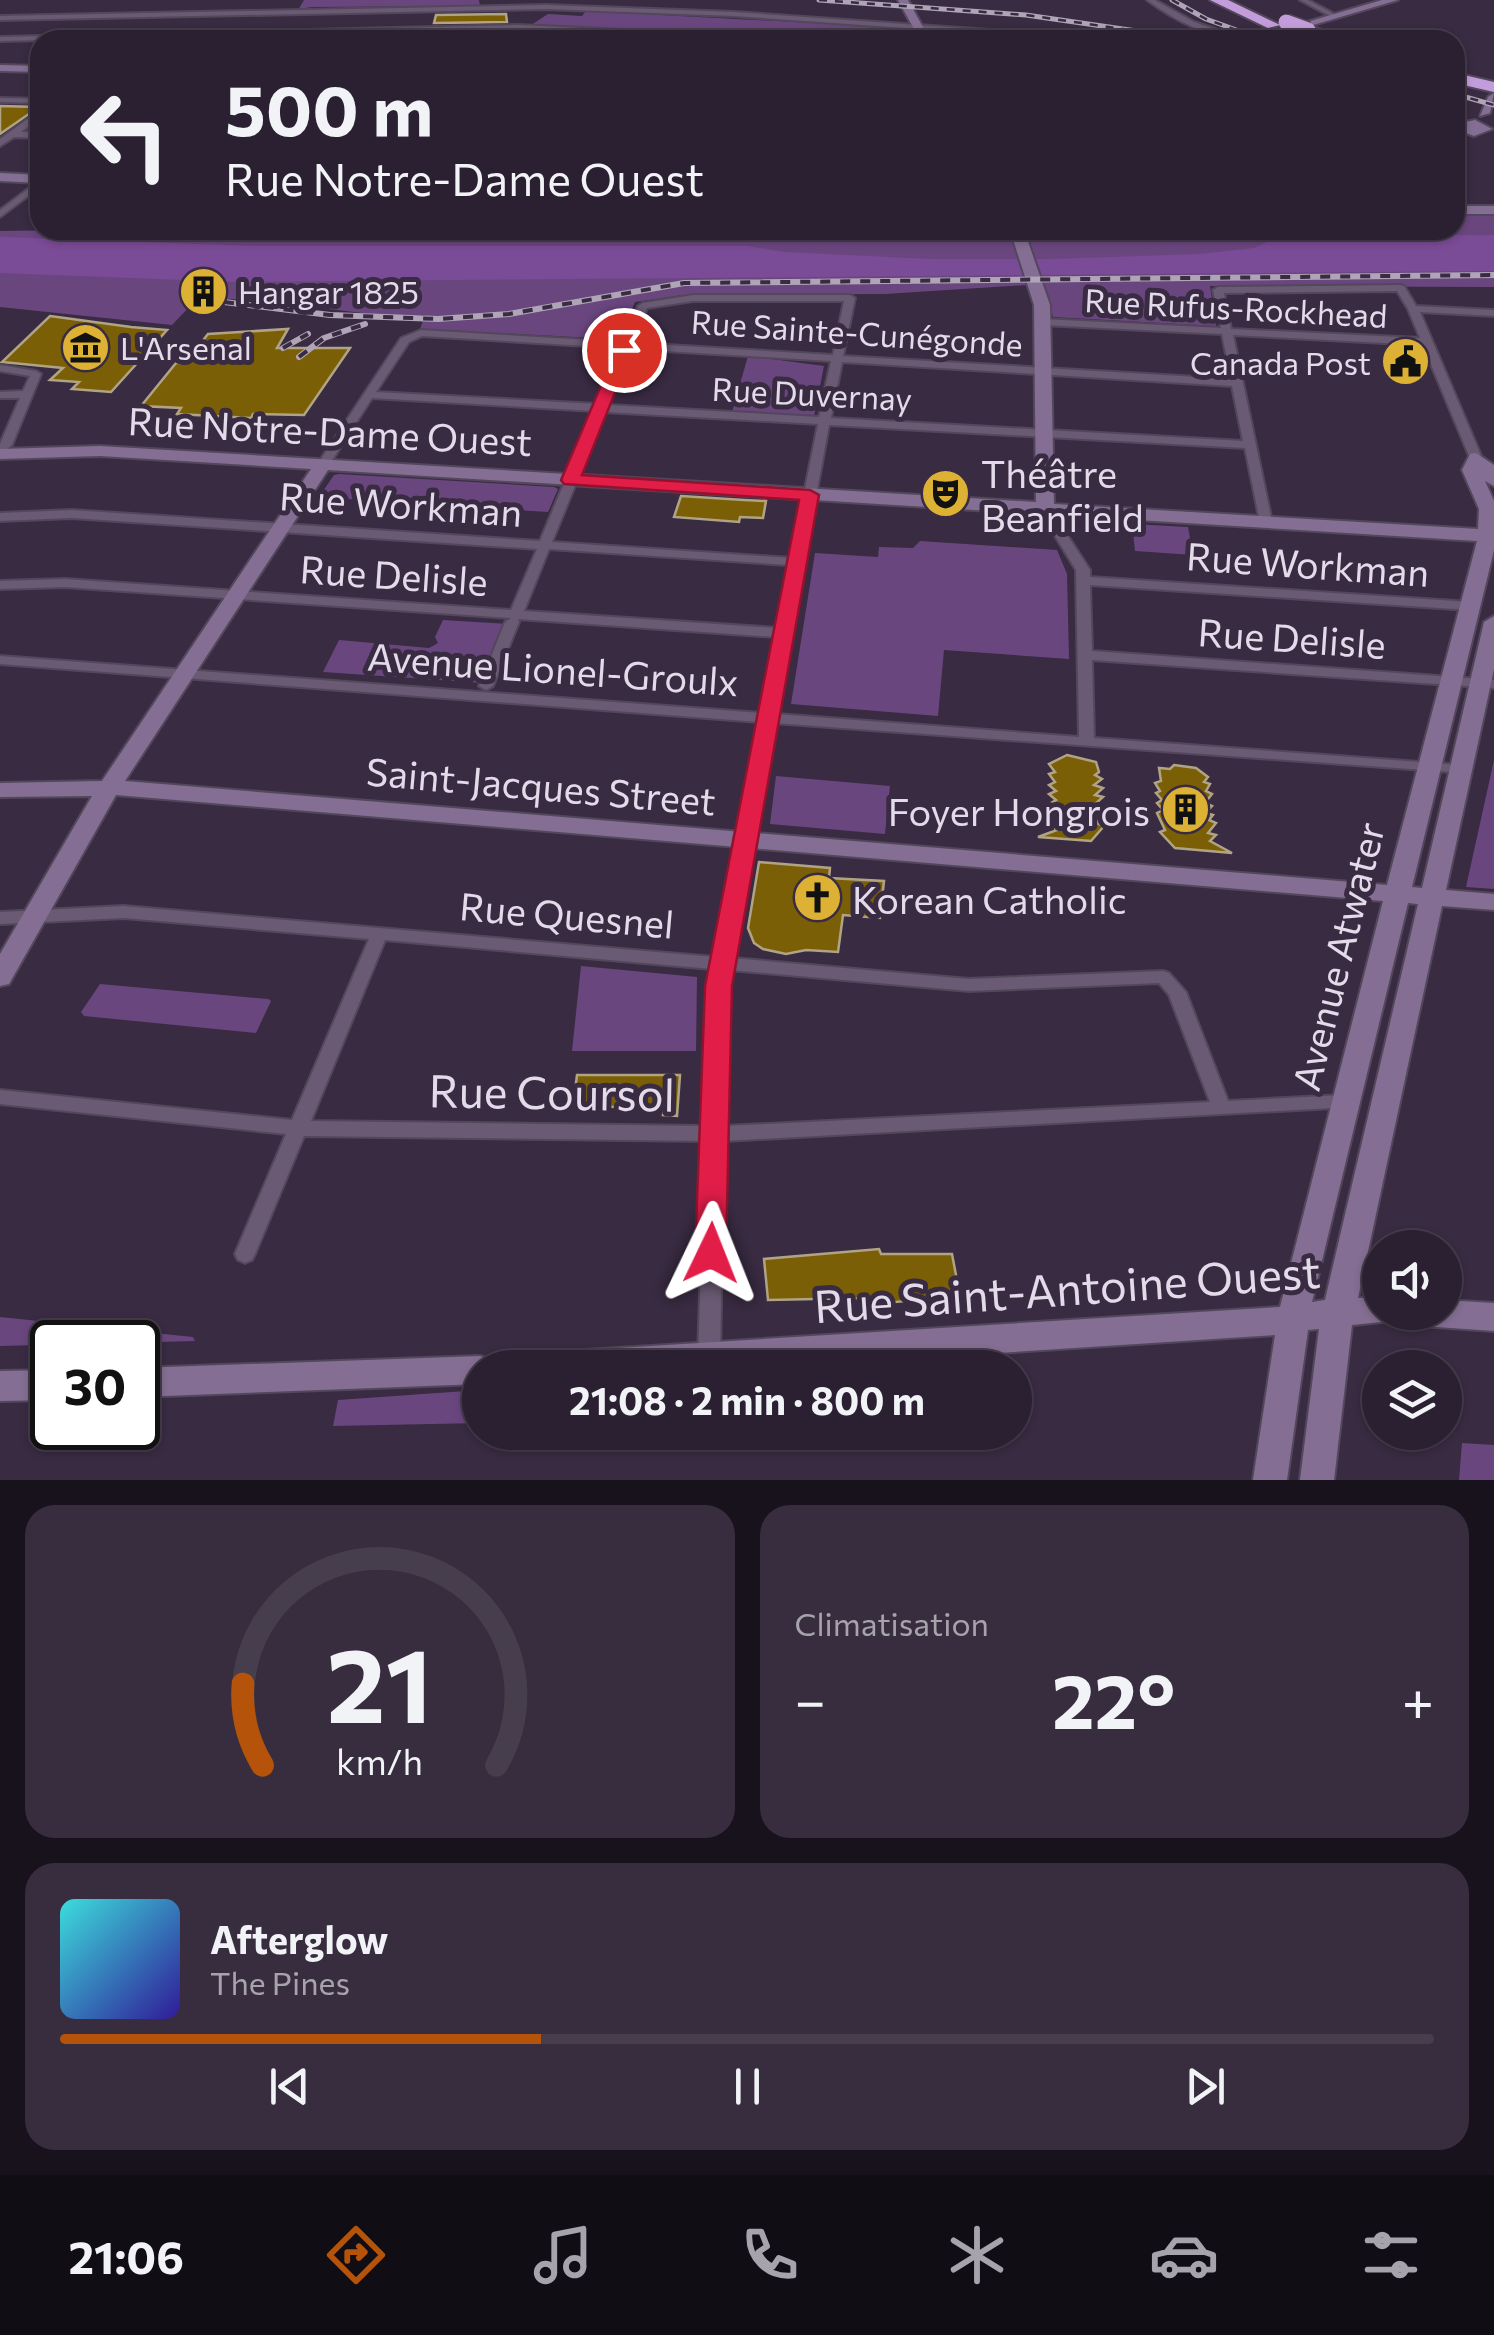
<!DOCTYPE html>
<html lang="fr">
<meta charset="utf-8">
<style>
body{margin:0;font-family:Commissioner,sans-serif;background:#372d3e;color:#f1f3f6;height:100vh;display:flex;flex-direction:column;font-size:38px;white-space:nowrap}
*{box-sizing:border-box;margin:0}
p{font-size:32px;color:#a6a3ac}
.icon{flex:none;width:55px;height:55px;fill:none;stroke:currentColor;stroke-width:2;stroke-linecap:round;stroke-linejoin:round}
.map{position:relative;height:1480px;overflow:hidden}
.drawer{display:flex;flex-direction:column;gap:25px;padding:25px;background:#18121c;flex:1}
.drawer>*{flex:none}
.top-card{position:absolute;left:30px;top:30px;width:1435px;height:210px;border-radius:30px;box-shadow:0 2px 8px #0004,0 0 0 2px #473e4d;background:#2b2032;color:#f1f3f6;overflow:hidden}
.fabs{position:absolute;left:1362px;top:1230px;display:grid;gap:20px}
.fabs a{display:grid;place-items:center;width:100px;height:100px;border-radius:50%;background:#2b2032;box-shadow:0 2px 8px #0004,0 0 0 2px #473e4d;font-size:50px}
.speed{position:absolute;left:30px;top:1320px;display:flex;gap:20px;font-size:50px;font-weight:700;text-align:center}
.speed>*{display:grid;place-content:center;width:130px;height:130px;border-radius:50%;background:#2b2032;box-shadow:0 2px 8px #0004,0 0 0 2px #473e4d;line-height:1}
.speed .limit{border:5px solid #111;border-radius:15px;background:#fff;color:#111}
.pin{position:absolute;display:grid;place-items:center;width:85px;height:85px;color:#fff;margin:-42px;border:5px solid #fff;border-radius:50%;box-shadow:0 2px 10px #0007}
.me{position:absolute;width:110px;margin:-55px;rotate:2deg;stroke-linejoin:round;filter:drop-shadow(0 0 8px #0008)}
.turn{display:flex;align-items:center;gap:35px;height:210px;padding:0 30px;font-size:45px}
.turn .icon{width:130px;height:130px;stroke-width:2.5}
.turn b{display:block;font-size:70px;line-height:85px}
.big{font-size:75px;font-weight:700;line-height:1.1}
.drawer .tile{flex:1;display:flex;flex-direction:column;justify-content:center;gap:15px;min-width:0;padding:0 35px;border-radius:30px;background:#372d3e}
.drawer .dial{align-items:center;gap:0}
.dial svg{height:260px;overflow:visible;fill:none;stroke:#473e4d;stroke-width:7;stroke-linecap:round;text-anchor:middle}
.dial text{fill:#f1f3f6;stroke:none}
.song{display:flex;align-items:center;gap:30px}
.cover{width:120px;height:120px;border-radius:15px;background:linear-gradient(135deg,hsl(180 70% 55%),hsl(250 70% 35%))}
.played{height:10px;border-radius:5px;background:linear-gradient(90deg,#b45309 35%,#473e4d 35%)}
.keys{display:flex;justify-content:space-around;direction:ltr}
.heat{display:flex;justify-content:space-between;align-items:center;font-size:55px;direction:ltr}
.drawer .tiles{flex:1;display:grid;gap:25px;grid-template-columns:1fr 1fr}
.tile:last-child{grid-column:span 2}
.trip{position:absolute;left:462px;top:1350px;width:570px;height:100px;border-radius:50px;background:#2b2032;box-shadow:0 2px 8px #0004,0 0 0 2px #473e4d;font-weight:700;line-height:100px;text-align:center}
.tabs{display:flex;height:160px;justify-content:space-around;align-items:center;background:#110d14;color:#a6a3ac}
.tabs .icon{width:70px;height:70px}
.tabs .on{color:#b45309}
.tabs b{font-size:45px;color:#f1f3f6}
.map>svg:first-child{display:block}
.green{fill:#6a467f}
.water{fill:#7a4b96}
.building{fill:#7b5f06;stroke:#b0a485;stroke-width:2.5}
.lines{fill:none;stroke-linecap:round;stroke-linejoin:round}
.street-casing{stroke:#53475b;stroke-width:4}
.secondary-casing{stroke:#53475b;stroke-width:4}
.highway-casing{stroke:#53475b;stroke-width:4}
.street{fill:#6a5a74;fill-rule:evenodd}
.secondary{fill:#856e93;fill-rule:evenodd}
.highway{fill:#c39ddb;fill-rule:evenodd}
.rail-far1-casing{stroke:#b0a5b7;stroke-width:5}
.rail-casing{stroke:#b0a5b7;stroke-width:6}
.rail-far1{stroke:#392b42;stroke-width:2.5;stroke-dasharray:8;stroke-linecap:butt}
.rail{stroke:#392b42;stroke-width:4;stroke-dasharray:10;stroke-linecap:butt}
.highway-bridge-casing{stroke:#53475b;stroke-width:18;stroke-linecap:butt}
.highway-bridge{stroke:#c39ddb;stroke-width:15}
.route{fill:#e11d48;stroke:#92132f;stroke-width:2.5}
.labels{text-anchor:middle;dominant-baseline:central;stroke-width:10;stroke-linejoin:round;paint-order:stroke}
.far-poi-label{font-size:32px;fill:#e4dbea;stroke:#392b42;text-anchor:start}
.far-street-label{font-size:32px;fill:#e4dbea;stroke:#392b42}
.street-label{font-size:38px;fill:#e4dbea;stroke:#392b42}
.poi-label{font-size:38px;fill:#e4dbea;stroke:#392b42;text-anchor:start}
.near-street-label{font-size:45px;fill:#e4dbea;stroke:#392b42}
</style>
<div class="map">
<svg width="1494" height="1480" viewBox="0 0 1494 1480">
<rect width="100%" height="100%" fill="#392b42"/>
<g class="green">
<path d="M304,0H479L480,6L311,7L298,10Z"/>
<path d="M586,11L906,28L915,40H824L531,25L548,14L582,16Z"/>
<path d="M1455,213H1494V287L1210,286L1216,326L1053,317L1043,284L885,294L683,295L635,302L620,337L613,339L420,329L425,315H378L248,299L196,300L172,325L0,307V231L71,230L251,239L449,240L462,239L465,233L635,231V238L1008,230L1012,239H1027L1030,230H1455Z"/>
<path d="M748,356L824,366L814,416L732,412Z"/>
<path d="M339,474L554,487L558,489L548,512L319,497L334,475Z"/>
<path d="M1132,524L1188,527L1193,555L1135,551Z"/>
<path d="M920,541L1057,550L1067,574L1069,659L944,650L938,716L791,704L815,553L878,557L879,547L913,548Z"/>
<path d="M443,620L509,624L483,683L323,672L339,640L429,648L438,643L435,637Z"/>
<path d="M1494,760V889L1466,887Z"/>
<path d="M776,776L890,786L885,834L770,824Z"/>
<path d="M581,966L697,977L696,1051H572Z"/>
<path d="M100,984L268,999L271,1001L256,1033L84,1016L81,1012Z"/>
<path d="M0,1317L193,1337L195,1341L0,1346Z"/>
<path d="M480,1390V1423L333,1426L338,1400Z"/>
<path d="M1462,1443L1494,1445V1480H1459Z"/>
</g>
<path class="water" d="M1494,235V271L236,282L0,273V237H4L254,246H748L784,252L931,259H1050L1199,254L1254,248L1277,237Z"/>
<g class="building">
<path d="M506,14L507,22L434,23L436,15Z"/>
<path d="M0,106L39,107L0,134Z"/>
<path d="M50,316L131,327L167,330L111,392L72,389L79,382L50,380L63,368L2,362Z"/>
<path d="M288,329L277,348H350L304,415L253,414L251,418L177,414L181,408L141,406L176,363H185L208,334Z"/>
<path d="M681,496L744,500L766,501L763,518L740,517L739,522L674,517Z"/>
<path d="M1067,755L1096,762L1099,772L1095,775L1102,779L1094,785L1103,788L1095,795L1103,797L1095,804L1103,807L1096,813L1104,817L1096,823L1104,826L1091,841L1038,837L1057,830L1050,823L1057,820L1050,812L1056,809L1049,804L1056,800L1049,794L1056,791L1049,785L1055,782L1049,774L1055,772L1049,764Z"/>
<path d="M1174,765L1196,768L1208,777L1204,782L1210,784L1206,791L1212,794L1205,803L1212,806L1206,813L1213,815L1209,820L1216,823L1208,833L1216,835L1210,841L1232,853L1175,848L1160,832L1165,830L1157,813L1163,810L1157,803L1162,800L1156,793L1160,791L1155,783L1161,781L1159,768L1170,769Z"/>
<path d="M759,862L830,868L829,878L884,881L880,918L843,915L838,952L806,950L786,954L763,949L754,943L748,928Z"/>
<path d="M577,1075H680L677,1116L663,1115L664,1108L573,1106Z"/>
<path d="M879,1249L881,1254H952L960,1296L885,1303L884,1300L865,1298L768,1300L764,1259Z"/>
</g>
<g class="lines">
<defs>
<g id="street">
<path d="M1147,0H1155L1194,22L1247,40C1212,40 1174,20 1147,0Z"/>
<path d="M1300,0H1308L1338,16L1332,17Z"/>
<path d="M546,5L734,12L1104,38L1108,40H1073L734,16L546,9L0,20V16Z"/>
<path d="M519,25L792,38L796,40H746L519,29L0,41V37Z"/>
<path d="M0,98L40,99V103L0,102Z"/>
<path d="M37,112H40V118L21,132H40V138L14,137L0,146V139Z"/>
<path d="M40,180V187L0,217V210Z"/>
<path d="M1400,285L1404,286L1416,306L1494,310V316L1420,312L1482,458L1476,462L1470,458L1423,345L1233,335L1272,522L1266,526L1260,522L1245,448L829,425L776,714L1079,737L1076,570L1039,510L1045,506L1049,507L1090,570V577L1470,602L1477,606L1470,610L1090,585L1092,651L1494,680V688L1092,660L1094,738L1461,765L1469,770L1466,773L774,723L732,958L969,979L1163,971L1169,973L1186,992L1228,1101L1344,1095L1351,1097L1353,1102L1351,1107L724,1141L720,1357L717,1364L709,1367L701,1364L698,1357L705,1141L304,1136L255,1254L252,1260L245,1263L238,1260L235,1254L286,1134L0,1104V1090L292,1120L369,939L124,918L0,924V912L124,906L715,957L759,722L0,664V656L761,713L776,637L518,619L519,622L493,686L486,690L479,686L505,622L511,618L65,587L0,589V581L65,579L511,610L537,549L72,518L0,521V513L72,510L540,541L594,411L372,398L327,468L323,469L317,465L401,338L421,330L623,342L638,306L643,303L693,295H850L855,298L843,356L1231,379L1222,334L1043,325L1038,322L1043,319L1221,328L1213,290L1218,287ZM1397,291L1408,309L1420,338L1231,329L1224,293ZM693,301H844L833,355L633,343L647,308ZM422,336L620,348L597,404L376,392L409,342ZM631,349L831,361L819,417L608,405ZM842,362L1232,386L1243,441L831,418ZM605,412L818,424L791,558L552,542ZM549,549L789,565L777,628L524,611ZM385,940L712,969L705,1126L311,1121ZM730,970L969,991L1159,983L1169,995L1210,1102L725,1126Z"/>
<path d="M0,365L36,371L41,374L12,445L0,455V444L20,398H0V392L23,391L30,376L0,371Z"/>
</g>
<g id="secondary">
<path d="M898,0H908L930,40H920Z"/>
<path d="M1382,0H1398L1262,40H1245Z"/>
<path d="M0,65L40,66V72L0,71Z"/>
<path d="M1494,93L1490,113L1480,116L1488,97Z"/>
<path d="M1475,120L1492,129L1474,136L1455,129L1456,124Z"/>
<path d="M0,173L40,175V183L0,181Z"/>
<rect x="1455" y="206" width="39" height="8"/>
<path d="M1010,230H1024L1050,305L1054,504L1478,529L1479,509L1462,470L1470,454L1476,453L1494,465V486L1485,481L1494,501V550L1412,887L1422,888L1484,622L1494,616V669L1446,890L1494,894V910L1442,906L1358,1298L1380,1297V1312H1395L1391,1321L1352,1325L1334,1480H1300L1319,1329L1308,1330L1287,1480H1253L1275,1335L768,1368H505L509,1358L521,1354L1280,1307L1383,901L116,795L9,984L0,986V954L92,796L0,797V783L102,781L311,469L100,456L0,459V449L100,446L1036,502L1034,305ZM328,470L1477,541L1387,885L125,781ZM1408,903L1418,904L1325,1300L1312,1302Z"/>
<path d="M1445,1300L1494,1303V1331L1422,1326L1411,1322L1406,1312H1445Z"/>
<path d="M480,1356L492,1360L495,1368H480V1384L138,1397V1368Z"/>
<path d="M52,1370V1400L0,1401V1371Z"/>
</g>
<g id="highway">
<path d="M1210,0H1228L1280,25L1268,28Z"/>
<path d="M1308,26L1348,37L1350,40H1327L1303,33L1301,30Z"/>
<path d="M1455,73L1494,82V92L1455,83Z"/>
</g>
</defs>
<use href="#street" class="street-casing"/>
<use href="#secondary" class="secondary-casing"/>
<use href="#highway" class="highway-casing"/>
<use href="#street" class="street"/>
<use href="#secondary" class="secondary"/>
<use href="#highway" class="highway"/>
<defs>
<g id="rail-far1">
<path d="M819,0L1026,15L1199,40"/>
<path d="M1172,0L1206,19L1264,40"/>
<path d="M1455,94L1494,105"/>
</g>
<g id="rail">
<path d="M224,302L330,315L438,319L509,314L684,283L1494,275"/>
<path d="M283,348L308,334"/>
<path d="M299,357L324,338L365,324"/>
</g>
</defs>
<use href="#rail-far1" class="rail-far1-casing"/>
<use href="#rail" class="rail-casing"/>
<use href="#rail-far1" class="rail-far1"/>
<use href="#rail" class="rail"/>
<defs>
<path id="highway-bridge" d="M1286,22L1308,30"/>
</defs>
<use href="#highway-bridge" class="highway-bridge-casing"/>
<use href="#highway-bridge" class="highway-bridge"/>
</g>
<path class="route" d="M624,345L632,350L582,475L810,490L819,495L732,986L726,1253L722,1262L711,1266L700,1262L695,1253L705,986L799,500L564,484L561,480L616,350Z"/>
<defs>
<symbol id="building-disc" viewBox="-11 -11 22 22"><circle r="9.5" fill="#ddb133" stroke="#392b42"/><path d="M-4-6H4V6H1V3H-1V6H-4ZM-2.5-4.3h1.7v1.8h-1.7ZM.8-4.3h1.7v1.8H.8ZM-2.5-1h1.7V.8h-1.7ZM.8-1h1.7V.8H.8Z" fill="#111"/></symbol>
<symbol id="museum-disc" viewBox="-11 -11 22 22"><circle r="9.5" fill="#ddb133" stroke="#392b42"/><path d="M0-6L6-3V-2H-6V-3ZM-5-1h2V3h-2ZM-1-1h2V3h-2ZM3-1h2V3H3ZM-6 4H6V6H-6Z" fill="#111"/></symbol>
<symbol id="civic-disc" viewBox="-11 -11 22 22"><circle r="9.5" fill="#ddb133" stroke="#392b42"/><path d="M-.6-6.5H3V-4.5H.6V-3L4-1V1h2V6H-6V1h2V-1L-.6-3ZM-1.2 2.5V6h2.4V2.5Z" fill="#111"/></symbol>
<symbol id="theatre-disc" viewBox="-11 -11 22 22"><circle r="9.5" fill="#ddb133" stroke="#392b42"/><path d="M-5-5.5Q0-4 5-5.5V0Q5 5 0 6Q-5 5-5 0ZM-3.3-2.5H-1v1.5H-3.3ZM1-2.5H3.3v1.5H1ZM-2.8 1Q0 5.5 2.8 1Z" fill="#111"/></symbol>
<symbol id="church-disc" viewBox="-11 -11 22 22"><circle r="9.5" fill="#ddb133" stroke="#392b42"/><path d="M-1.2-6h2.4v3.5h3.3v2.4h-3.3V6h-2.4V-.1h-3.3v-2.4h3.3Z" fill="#111"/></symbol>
</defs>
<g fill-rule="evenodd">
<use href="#building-disc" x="176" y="264" width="55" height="55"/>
<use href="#museum-disc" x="58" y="320" width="55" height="55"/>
<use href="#civic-disc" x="1378" y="334" width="55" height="55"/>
<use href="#theatre-disc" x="918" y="466" width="55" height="55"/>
<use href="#building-disc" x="1158" y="782" width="55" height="55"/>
<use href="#church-disc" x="790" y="870" width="55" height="55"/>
</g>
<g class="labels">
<g class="far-poi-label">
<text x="238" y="291">Hangar 1825</text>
<text x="120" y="347">L'Arsenal</text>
<text x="1371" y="362" text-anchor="end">Canada Post</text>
</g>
<g class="far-street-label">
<text transform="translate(1236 307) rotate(3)">Rue Rufus-Rockhead</text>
<text transform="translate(857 332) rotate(4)">Rue Sainte-Cunégonde</text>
<text transform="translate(812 393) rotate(3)">Rue Duvernay</text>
</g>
<g class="street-label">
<text transform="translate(330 430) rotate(3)">Rue Notre-Dame Ouest</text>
<text transform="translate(401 503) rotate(4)">Rue Workman</text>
<text transform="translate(1308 563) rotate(4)">Rue Workman</text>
<text transform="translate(394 574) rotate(4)">Rue Delisle</text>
<text transform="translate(1292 637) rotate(4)">Rue Delisle</text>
<text transform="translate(553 668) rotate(4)">Avenue Lionel-Groulx</text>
<text transform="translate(541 785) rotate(5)">Saint-Jacques Street</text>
<text transform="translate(567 914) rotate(5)">Rue Quesnel</text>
<text transform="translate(1337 956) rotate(-76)">Avenue Atwater</text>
</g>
<g class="poi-label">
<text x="981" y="472">Théâtre<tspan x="981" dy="44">Beanfield</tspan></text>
<text x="1150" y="810" text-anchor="end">Foyer Hongrois</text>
<text x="852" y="898">Korean Catholic</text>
</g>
<g class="near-street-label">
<text transform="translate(552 1091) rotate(1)">Rue Coursol</text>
<text transform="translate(1067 1287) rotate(-4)">Rue Saint-Antoine Ouest</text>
</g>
</g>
</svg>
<div class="fabs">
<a><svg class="icon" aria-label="sound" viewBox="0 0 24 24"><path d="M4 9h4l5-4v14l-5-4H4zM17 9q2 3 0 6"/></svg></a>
<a><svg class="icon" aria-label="layers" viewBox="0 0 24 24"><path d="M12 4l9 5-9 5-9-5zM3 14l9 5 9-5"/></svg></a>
</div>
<div class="speed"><div class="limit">30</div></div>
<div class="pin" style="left:624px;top:350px;background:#d93025"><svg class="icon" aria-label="arrive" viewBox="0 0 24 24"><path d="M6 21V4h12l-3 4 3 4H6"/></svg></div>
<svg class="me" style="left:711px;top:1253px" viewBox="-20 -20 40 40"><path d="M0-17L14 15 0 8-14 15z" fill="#e11d48" stroke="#fff" stroke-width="4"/></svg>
<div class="trip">21:08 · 2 min · 800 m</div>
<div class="top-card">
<div class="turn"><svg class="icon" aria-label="left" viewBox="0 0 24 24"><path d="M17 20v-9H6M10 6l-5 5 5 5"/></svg><div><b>500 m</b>Rue Notre-Dame Ouest</div></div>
</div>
</div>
<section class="drawer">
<div class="tiles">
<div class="tile dial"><svg viewBox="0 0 100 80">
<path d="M14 69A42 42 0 1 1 86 69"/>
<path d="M14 69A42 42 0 0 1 8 44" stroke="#b45309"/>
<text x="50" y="56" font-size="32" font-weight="700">21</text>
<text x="50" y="72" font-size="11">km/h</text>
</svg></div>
<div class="tile"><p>Climatisation</p>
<div class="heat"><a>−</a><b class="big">22°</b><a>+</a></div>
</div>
<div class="tile">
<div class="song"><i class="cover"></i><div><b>Afterglow</b><p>The Pines</p></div></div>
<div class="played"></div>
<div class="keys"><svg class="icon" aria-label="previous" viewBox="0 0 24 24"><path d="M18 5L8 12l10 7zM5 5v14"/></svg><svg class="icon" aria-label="pause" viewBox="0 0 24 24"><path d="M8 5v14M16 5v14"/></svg><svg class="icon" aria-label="next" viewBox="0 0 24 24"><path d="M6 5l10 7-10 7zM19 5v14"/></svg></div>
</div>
</div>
</section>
<nav class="tabs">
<b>21:06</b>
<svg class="icon on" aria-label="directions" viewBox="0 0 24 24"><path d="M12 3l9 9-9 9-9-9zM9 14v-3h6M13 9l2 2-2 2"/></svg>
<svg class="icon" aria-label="music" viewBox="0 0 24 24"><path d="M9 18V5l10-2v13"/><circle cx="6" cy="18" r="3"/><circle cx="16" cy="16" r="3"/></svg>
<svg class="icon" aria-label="phone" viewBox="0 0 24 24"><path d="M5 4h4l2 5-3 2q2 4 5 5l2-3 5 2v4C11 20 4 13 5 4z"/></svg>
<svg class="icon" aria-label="climate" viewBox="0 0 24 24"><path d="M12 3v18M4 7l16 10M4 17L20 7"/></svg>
<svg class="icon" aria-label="car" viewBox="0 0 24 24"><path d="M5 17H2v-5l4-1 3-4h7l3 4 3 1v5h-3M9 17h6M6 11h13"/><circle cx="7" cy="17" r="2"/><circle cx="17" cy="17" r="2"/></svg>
<svg class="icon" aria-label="filters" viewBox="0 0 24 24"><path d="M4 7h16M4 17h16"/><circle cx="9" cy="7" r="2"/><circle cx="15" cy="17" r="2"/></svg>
</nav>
